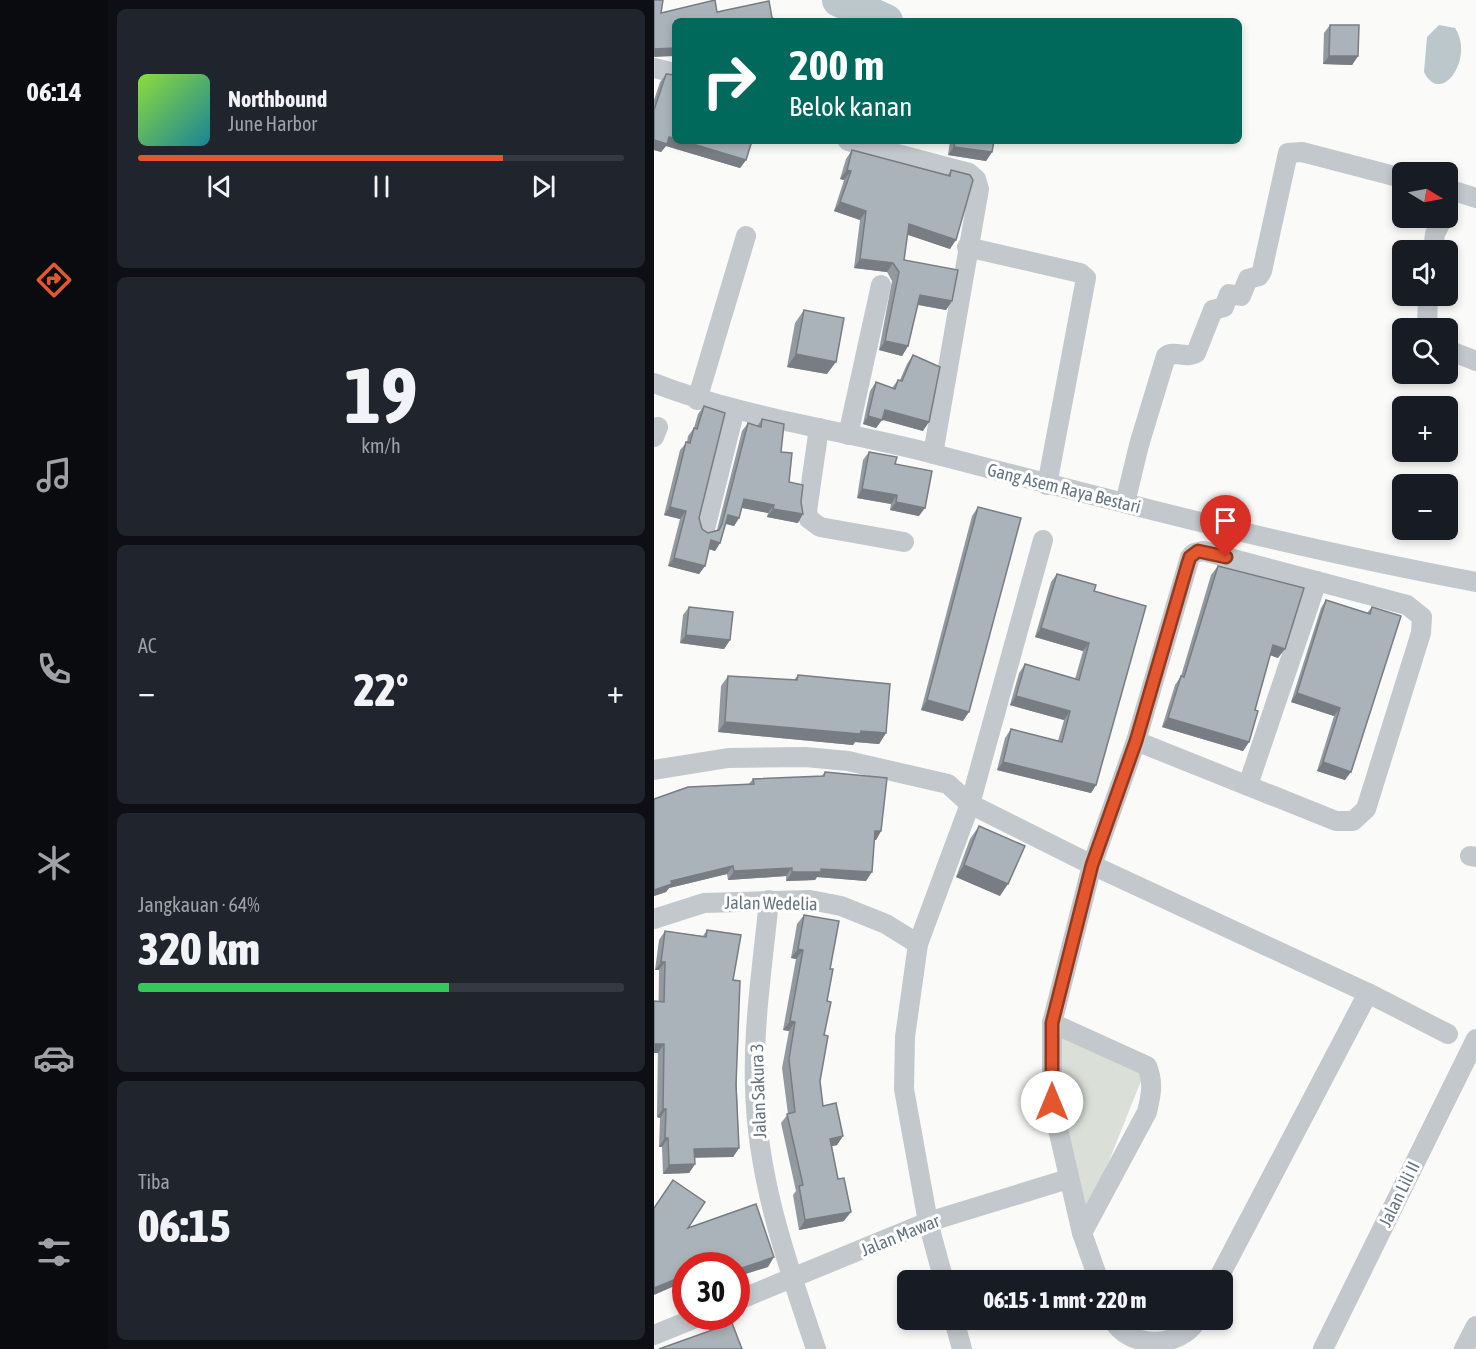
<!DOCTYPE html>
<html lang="id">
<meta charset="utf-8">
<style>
body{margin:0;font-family:"Asap Condensed",sans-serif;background:#20242c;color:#f1f3f6;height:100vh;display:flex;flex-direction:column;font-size:22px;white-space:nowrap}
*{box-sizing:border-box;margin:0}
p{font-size:20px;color:#9ea1a6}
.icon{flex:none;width:33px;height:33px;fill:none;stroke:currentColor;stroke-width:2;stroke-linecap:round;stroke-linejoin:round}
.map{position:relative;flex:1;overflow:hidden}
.side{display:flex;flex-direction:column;gap:9px;padding:9px;background:#0d0f14;width:546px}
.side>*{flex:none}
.hud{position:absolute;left:18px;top:18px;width:570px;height:126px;border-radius:9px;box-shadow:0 3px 9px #0003;background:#00695c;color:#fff;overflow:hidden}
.needle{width:39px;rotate:100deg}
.controls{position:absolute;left:738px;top:162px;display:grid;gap:12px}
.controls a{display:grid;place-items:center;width:66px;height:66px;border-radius:9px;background:#171b24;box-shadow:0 3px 9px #0003;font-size:30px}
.speed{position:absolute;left:18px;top:1252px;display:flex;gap:12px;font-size:30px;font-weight:700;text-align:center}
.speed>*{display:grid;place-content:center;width:78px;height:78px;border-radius:50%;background:#171b24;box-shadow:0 3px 9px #0003;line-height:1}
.speed .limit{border:9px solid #d22;background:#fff;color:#111}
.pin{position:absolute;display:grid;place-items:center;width:51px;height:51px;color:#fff;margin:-62px -26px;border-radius:50% 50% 50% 0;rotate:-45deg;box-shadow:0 0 6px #0007}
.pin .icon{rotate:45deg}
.me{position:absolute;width:66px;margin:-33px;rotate:0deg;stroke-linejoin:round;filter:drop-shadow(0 0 4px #0008)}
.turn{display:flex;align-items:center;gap:21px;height:126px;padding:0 18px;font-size:27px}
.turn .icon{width:78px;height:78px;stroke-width:2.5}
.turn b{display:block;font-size:42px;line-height:51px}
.big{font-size:45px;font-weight:800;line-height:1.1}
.side .widget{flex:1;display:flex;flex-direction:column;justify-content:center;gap:9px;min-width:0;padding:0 21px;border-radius:9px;background:#20242c}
.side .dial{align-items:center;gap:0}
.dial b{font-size:78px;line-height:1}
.song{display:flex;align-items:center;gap:18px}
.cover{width:72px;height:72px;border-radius:9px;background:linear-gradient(135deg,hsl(90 70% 55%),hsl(190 70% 35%))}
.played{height:6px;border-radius:3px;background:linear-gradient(90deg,#e4572e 75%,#363941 75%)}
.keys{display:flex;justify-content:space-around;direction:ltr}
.heat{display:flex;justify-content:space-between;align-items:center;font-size:33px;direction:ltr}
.charge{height:9px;border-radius:4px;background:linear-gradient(90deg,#34c759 64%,#363941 0)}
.trip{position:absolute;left:243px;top:1270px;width:336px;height:60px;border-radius:9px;background:#171b24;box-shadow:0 3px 9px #0003;font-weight:800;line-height:60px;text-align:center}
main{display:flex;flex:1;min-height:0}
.dock{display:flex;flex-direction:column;width:108px;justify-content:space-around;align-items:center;background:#090b0e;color:#9ea1a6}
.dock .icon{width:42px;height:42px}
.dock .active{color:#e4572e}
.dock b{font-size:27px;color:#f1f3f6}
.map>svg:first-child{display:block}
.green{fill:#dadfd7}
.water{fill:#bbc7cb}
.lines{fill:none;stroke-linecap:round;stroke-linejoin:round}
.river{stroke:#bbc7cb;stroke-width:34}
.minor{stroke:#c3c8cc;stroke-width:20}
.wall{fill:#929a9f}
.shaded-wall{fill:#777d82}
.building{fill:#aab3b9;stroke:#777d82;stroke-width:1.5}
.route-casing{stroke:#94391e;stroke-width:15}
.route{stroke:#e4572e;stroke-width:10}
.labels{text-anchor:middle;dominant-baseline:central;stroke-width:6;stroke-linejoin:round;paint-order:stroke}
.street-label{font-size:18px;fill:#657683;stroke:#fff}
</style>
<main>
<nav class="dock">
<b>06:14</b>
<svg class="icon active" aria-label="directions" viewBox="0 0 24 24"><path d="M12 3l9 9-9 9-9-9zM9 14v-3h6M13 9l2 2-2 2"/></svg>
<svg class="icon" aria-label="music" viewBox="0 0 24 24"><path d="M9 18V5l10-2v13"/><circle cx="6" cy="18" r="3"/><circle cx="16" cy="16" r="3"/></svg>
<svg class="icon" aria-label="phone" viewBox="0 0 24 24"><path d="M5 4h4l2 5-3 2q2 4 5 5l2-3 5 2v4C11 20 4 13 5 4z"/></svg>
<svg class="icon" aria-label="climate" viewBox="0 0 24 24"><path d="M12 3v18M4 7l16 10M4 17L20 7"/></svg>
<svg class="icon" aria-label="car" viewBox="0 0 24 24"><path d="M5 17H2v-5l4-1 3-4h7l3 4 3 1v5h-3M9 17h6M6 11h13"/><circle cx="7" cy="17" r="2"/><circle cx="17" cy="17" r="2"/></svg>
<svg class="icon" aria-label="filters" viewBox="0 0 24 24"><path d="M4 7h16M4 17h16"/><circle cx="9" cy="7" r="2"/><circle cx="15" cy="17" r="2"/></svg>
</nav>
<section class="side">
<div class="widget">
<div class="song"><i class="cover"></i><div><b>Northbound</b><p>June Harbor</p></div></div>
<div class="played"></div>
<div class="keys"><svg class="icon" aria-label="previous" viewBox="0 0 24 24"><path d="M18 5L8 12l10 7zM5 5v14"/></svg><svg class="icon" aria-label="pause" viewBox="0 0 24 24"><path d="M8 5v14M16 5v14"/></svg><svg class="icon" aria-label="next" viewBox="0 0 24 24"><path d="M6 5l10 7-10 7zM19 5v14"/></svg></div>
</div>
<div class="widget dial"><b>19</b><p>km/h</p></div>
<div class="widget"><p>AC</p>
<div class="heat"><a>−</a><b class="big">22°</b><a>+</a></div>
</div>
<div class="widget"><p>Jangkauan · 64%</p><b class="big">320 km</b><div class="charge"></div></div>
<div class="widget"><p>Tiba</p><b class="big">06:15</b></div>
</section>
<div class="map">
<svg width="822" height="1349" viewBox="0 0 822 1349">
<rect width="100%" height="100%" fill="#fafaf8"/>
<path class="green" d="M405,1034L491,1071L433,1216L405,1093Z"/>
<path class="water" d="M785,25L801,28C821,58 787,107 770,72L773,37Z"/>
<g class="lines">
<path class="river" d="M185,0L232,21"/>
<g class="minor">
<path d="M0,68L21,73"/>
<path d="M194,141L315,173L322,179L325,189L279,454"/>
<path d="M794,189L822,198"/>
<path d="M313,247L426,273L432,278L393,485"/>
<path d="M779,250L781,234L789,218"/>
<path d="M773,328L774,296"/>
<path d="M794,350L822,361"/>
<path d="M0,383C90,418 187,430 280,454C460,501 639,548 822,582"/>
<path d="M43,400L92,236"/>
<path d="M165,428L153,511L155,519L166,527L250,542"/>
<path d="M194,435L227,285"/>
<path d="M0,437L4,427"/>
<path d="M471,503L485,445L512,356C521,350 532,359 542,353L559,310L570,307L575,294L587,296L594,279L605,276L608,271L634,153L648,152L748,178"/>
<path d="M51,529L81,409"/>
<path d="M0,770L74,758L151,757L194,761L294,784L316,804L438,865L714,993L794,1034"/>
<path d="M594,785L663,581"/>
<path d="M816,856L822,857"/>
<path d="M115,900C109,962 99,1025 101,1087C103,1179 133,1263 162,1349"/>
<path d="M0,919L50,903L156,900L187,906L232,924L264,944"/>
<path d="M398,1023L493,1066C500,1083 497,1095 493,1112L428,1233"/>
<path d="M290,1281L274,1222L250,1089L251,1037L264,944L316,804L389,540"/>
<path d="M445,1281L428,1233L398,1103V1023L438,865L482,741L536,557L540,553L549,551L753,605L768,617L767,633L712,809L699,821H682L482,741"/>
<path d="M563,1281L714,993"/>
<path d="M82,1301L274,1222L414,1179"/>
<path d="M300,1320L308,1349"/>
<path d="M459,1320C474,1349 527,1349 543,1320"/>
<path d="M0,1335L44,1317"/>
<path d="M669,1349L822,1039"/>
<path d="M810,1349L822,1326"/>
</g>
</g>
<g class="wall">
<path d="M676,25L704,56L698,65L669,64L670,33Z"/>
<path d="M12,74L21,141L92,160L86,168L12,146L7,152L0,150V100L6,82Z"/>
<path d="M296,141H340L338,152L332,161L294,155Z"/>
<path d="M198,150L293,176L297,170L296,249L253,234L250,260L298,301L292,310L264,305L254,346L248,356L225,350L238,281L233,272L200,268L206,220L180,211L190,180L186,179L192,159Z"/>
<path d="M150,310L173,374L133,367L141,323Z"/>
<path d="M259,355L269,431L228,419L222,428L209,424L216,391L222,382L238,388L244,380H246L253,364Z"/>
<path d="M50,406L45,518L48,529L54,533L63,530L88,431L94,423L103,426L108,419L127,452L144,523L113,517L114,513L88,508L85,518L80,526L72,524L66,543L61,551L55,549L51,566L45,574L14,566L26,519L10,515L26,450L33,442L34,436L40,428L44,414Z"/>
<path d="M215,452L241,464L265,516L236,510L237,504L203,498L209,460Z"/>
<path d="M324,507L309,721L267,710L318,516Z"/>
<path d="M564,566L624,658L616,655L601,710L595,742L589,751L508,727L521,685L527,676L557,575Z"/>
<path d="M403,574L440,591L442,785L437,793L343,770L351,738L357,729L404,741L410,720L356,705L365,673L371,664L421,679L429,651L381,637L397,582Z"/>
<path d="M672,600L713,613L718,607L691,780L663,771L680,716L637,702L667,608Z"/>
<path d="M35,607L76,640L70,649L26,643L29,615Z"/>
<path d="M144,675L232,733L225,744L201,742L199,745L64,732L67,686L74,676L140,680Z"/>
<path d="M171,772L227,831L222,840H220L212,881L163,877L161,880L132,881V876L74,880L73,874L15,888L12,892L0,896L99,779L167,777Z"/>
<path d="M325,826L346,896L302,877L316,839Z"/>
<path d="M150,915L176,969L166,1081L169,1106L189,1136L183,1145L178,1146L190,1221L145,1230L139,1195L142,1191L127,1123L134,1114L128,1068L135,1031L129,1030L142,959L137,958L143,924Z"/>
<path d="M53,930L79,980L85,1148L79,1157H40L41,1164L35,1173L9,1174L8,1147H5L6,1118L3,1117L5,970H1L5,940L11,931L49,936Z"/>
</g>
<g class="shaded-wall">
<path d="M21,48V56L0,57V49Z"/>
<path d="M675,56H704L698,65L669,64Z"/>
<path d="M15,137L21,138V141H29L92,160L86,168L12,146L7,152L0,150V140Z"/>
<path d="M300,147L338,152L332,161L294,155Z"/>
<path d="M193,170L197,171L190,180L186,179Z"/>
<path d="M186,202L212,211L206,220L180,211Z"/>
<path d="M255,224L302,240L296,249L248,233Z"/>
<path d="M206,259L239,263L233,272L200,268Z"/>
<path d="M266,295L298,301L292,310L260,304Z"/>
<path d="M231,341L254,346L248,356L225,350Z"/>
<path d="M142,354L182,362L173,374L133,367Z"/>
<path d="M231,410L275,422L269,431L225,419Z"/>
<path d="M214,416L228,420L222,428L209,424Z"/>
<path d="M208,489L243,495L237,504L203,498Z"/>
<path d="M90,499L120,505L114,513L84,507Z"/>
<path d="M242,502L271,508L265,516L236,510Z"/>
<path d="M16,507L32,511L26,519L10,515Z"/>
<path d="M119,509L149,514L144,523L113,517Z"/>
<path d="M74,515L85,518L80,526L69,523Z"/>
<path d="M57,540L66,543L61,551L52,548Z"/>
<path d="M20,558L51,566L45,574L14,566Z"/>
<path d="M387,628L435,643L429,651L381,637Z"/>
<path d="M32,635L76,640L70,649L26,643Z"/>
<path d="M619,645L631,649L624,658L613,654Z"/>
<path d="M643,693L686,708L680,716L637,702Z"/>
<path d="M362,696L416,711L410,720L356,705Z"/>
<path d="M273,700L315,712L309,721L267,710Z"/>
<path d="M514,718L595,742L589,751L508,727Z"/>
<path d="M71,722L207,731L232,733L225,744L201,742L199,745L64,732Z"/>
<path d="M349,762L442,785L437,793L343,770Z"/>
<path d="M669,762L697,772L691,780L663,771Z"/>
<path d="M221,831H227L222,840L215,839Z"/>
<path d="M310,865L354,884L346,896L302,877Z"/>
<path d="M79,866L73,874L15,888L12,892L0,896V890L17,881Z"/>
<path d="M138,868L132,876L74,880L80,871Z"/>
<path d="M167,869L218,872L212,881L163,877L161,880L132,881L138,872Z"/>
<path d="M144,949L149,950L142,959L137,958Z"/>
<path d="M7,962H11L5,970H1Z"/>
<path d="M136,1021L141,1022L135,1031L129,1030Z"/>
<path d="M0,1044H10L4,1053H0Z"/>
<path d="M9,1109H12L6,1118L3,1117Z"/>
<path d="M189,1136L183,1145L170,1148L176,1139Z"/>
<path d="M11,1138H14L8,1147H5Z"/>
<path d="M85,1148L79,1157L34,1158L40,1149Z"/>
<path d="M41,1164L35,1173L9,1174L15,1165Z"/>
<path d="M197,1212L190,1221L145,1230L151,1220Z"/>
<path d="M120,1257L114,1267L82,1277V1270Z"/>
<path d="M32,1275V1281L0,1295V1288Z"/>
</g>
<g class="building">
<path d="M0,0H9L7,13L61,0L63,12L115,1L118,18L127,21H21V48L0,49Z"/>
<path d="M676,25H705L704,56H675Z"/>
<path d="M12,74L21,75V138L15,137L13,144L0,140V110Z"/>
<path d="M29,141H98L92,160Z"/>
<path d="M301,141H340L338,152L300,147Z"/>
<path d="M198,150L296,176L297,170L316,175L319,180L302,240L255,224L250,260L304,270L298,301L266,295L254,346L231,341L245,272L239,263L206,259L212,211L186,202L197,171L193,170Z"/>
<path d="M150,310L190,318L182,362L142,354Z"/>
<path d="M259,355L286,367L275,422L231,410L228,420L214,416L222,382L241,389L244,380L248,381Z"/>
<path d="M50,406L71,413L45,518L48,529L54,533L65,530L68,524L94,423L107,427L108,419L130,424L127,452L138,453L135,482L149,485L147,502L149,514L119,509L120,505L90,499L85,518L74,515L66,543L57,540L51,566L20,558L32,511L16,507L32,442L36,443L40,428L43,429Z"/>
<path d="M215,452L243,457L241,464L278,471L271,508L242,502L243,495L208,489Z"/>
<path d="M324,507L367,518L315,712L273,700Z"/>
<path d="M564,566L650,588L631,649L619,645L601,710L604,711L595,742L514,718L527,676L530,677Z"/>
<path d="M403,574L442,585L440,591L492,606L442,785L349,762L357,729L408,742L416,711L362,696L371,664L425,680L435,643L387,628Z"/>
<path d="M672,600L716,614L718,607L747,616L697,772L669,762L686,708L643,693Z"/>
<path d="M35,607L79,612L76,640L32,635Z"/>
<path d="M144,675L236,684L232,733L207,731L206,734L71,722L74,676L143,680Z"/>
<path d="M171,772L233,778L227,831H221L218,872L167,869V872H138V868L80,871L79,866L17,881L18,884L0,890V799L34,787L100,784L99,779L170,776Z"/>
<path d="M325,826L371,846L354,884L310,865Z"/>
<path d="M150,915L185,921L176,969H179L173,1001L177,1002L170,1035L174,1036L166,1081L169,1106L182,1103L189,1136L176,1139L184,1179L190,1178L197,1212L151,1220L145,1186L149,1185L133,1114L141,1112L135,1059L141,1022L136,1021L149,950L144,949Z"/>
<path d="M53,930L87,935L79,980L86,981L82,1085L85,1148L40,1149L41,1164L15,1165L14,1138H11L12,1109H9L10,1044H0V1001L10,1002L11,962H7L11,931L52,937Z"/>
<path d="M19,1180L51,1202L34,1228L102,1204L120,1257L82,1270V1266H63L61,1262L52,1266H32V1275L0,1288V1208Z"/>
<path d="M78,1323L88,1349H5Z"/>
</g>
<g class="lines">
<defs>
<path id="route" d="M398,1102V1023L438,865L482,741L534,563L536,557L544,551L572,557"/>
</defs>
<use href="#route" class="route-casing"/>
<use href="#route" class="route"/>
</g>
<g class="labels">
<g class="street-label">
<text transform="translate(410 488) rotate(14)">Gang Asem Raya Bestari</text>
<text transform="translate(117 903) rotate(1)">Jalan Wedelia</text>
<text transform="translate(104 1091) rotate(-92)">Jalan Sakura 3</text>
<text transform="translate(745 1194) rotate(-64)">Jalan Lili II</text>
<text transform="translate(246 1235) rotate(-22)">Jalan Mawar</text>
</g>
</g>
</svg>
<div class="controls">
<a><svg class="needle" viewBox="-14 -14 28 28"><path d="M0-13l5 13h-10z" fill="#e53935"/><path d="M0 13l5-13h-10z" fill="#9ea1a6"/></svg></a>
<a><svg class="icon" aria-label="sound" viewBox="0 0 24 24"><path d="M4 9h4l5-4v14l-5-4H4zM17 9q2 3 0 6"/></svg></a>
<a><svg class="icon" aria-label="search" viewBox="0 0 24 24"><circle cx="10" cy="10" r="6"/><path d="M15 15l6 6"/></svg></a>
<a>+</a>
<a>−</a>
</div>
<div class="speed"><div class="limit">30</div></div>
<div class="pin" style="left:572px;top:557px;background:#d93025"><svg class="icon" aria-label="arrive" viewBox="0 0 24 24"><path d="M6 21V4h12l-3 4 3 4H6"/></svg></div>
<svg class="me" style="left:398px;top:1102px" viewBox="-20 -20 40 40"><circle r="19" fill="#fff"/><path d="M0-13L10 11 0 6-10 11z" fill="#e4572e"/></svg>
<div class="trip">06:15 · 1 mnt · 220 m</div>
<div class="hud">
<div class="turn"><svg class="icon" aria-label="right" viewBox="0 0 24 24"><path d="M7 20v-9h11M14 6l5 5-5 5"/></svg><div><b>200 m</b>Belok kanan</div></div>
</div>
</div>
</main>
